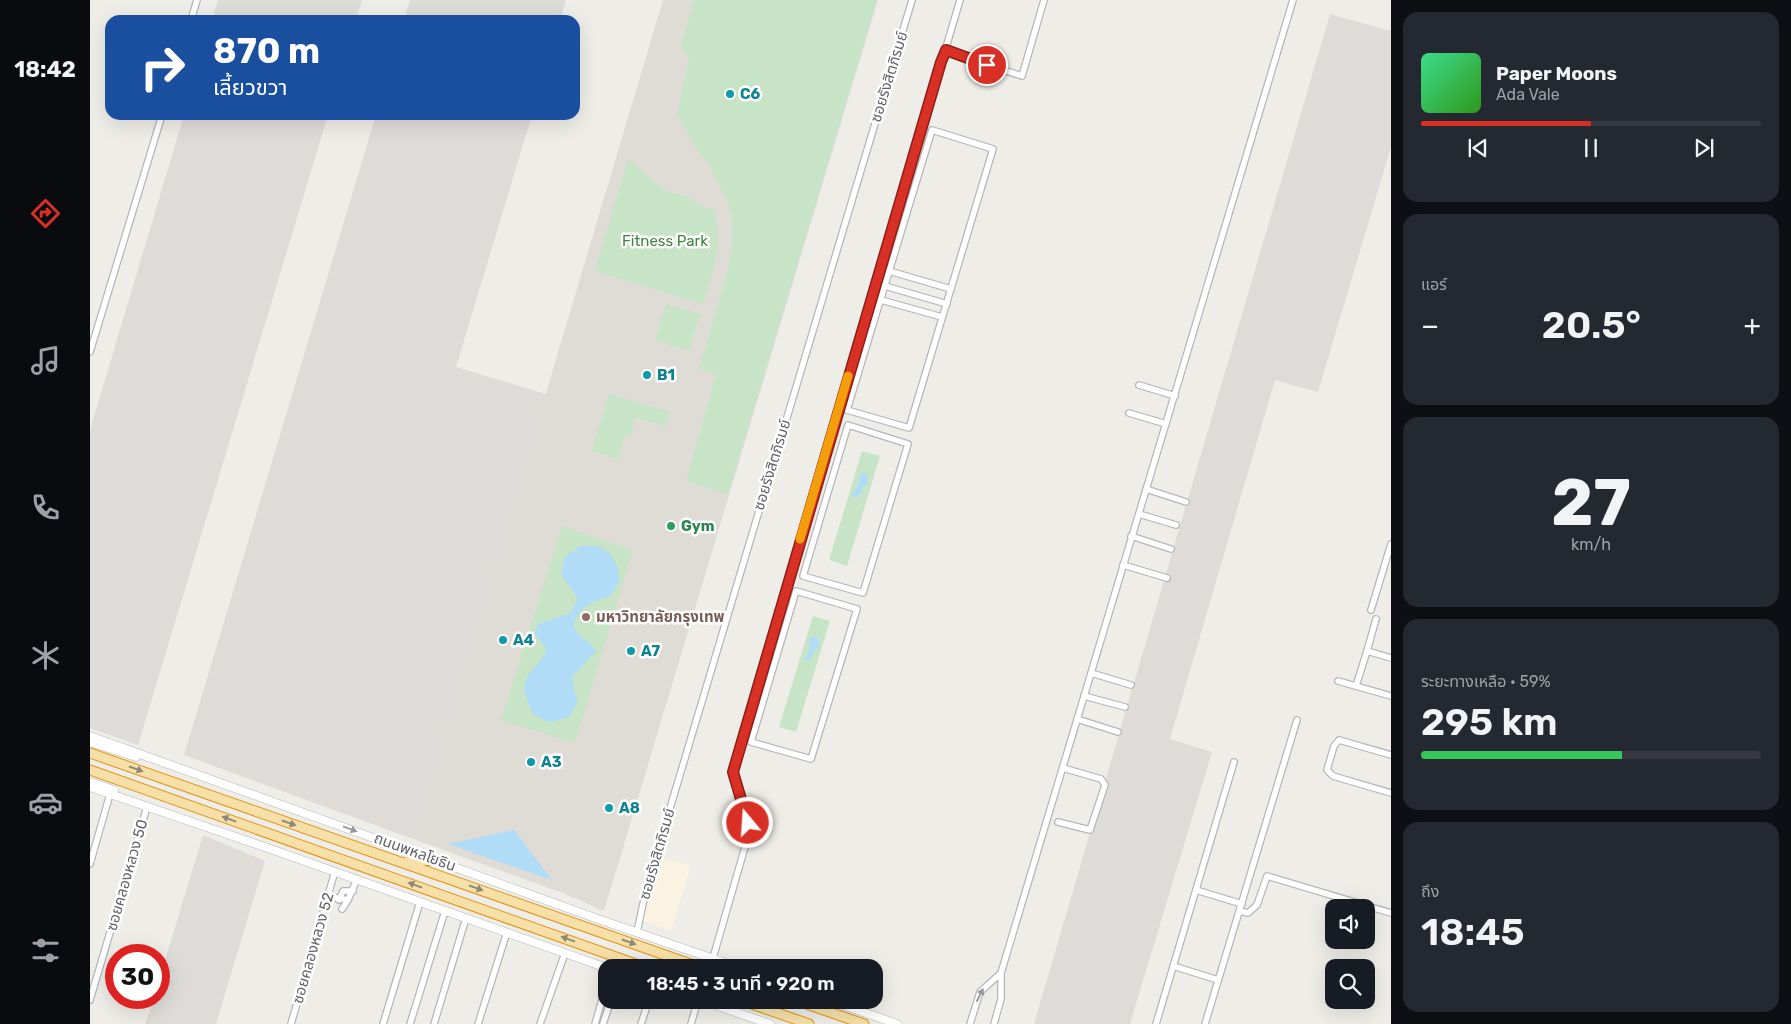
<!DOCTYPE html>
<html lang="th">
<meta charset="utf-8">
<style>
body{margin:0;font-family:Rubik,"Noto Sans Thai",sans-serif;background:#242831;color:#f1f3f6;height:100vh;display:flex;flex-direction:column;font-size:19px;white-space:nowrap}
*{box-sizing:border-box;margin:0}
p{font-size:16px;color:#9ea1a6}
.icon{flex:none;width:28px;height:28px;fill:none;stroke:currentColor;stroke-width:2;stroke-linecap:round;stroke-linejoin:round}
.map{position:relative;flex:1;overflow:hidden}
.panel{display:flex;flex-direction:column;gap:12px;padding:12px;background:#0d0f14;width:400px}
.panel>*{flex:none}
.top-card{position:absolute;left:15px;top:15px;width:475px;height:105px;border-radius:15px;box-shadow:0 5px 20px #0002;background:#1a4fa0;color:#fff;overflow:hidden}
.fabs{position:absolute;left:1235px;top:899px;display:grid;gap:10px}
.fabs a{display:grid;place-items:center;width:50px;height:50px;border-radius:10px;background:#171b24;box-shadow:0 5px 20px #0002;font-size:25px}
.speed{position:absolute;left:15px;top:944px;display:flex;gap:10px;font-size:25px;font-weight:700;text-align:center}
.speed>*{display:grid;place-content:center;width:65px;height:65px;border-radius:50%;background:#171b24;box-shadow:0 5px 20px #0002;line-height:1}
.speed .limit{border:8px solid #d22;background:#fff;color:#111}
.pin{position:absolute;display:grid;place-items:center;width:42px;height:42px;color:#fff;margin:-21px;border:2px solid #fff;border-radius:50%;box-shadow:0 1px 5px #0007}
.me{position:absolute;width:55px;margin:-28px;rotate:342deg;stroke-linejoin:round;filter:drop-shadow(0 0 4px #0008)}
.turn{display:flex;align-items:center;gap:18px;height:105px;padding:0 25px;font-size:22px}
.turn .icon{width:65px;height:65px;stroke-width:2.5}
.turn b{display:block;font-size:35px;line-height:42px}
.big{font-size:38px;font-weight:600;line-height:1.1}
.panel .tile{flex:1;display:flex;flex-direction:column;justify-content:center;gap:8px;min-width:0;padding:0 18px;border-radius:15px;background:#242831}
.panel .dial{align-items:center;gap:0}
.dial b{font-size:65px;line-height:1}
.song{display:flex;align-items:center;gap:15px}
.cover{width:60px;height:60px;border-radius:8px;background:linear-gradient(135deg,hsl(150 70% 55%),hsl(110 70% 35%))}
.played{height:5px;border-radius:2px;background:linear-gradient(90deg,#d93025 50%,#363941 50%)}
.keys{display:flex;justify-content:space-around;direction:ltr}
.heat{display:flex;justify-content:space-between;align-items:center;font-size:28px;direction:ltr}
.charge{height:8px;border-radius:4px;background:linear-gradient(90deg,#34c759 59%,#363941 0)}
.trip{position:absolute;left:508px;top:959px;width:285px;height:50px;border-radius:15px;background:#171b24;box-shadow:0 5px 20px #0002;font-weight:600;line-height:50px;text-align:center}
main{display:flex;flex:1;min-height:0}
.menu{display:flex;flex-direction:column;width:90px;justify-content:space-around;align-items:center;background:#090b0e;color:#9ea1a6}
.menu .icon{width:35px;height:35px}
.menu .selected{color:#d93025}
.menu b{font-size:22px;color:#f1f3f6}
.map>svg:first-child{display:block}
.commercial{fill:#fbf3e1}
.industrial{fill:#dedcd9}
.education{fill:#dfdcd6}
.green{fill:#c8e4c7}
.water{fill:#b0dcf7}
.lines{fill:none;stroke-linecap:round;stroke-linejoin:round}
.minor-casing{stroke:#b4b7ba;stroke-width:8}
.secondary-casing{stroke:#b3b6ba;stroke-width:9}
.trunk-casing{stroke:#e09516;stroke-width:11}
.minor{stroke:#fff;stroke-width:5.5}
.secondary{stroke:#fff;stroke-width:8}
.trunk{stroke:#f6e0a7;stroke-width:9}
.oneway{fill:#8c887a}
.oneway2{fill:#97999c}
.route-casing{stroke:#8d1f18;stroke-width:12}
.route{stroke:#d93025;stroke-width:9}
.slow{stroke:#f59e0b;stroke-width:9}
.culture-dot{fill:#0f9aa8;stroke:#fff;stroke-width:2}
.leisure-dot{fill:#2e9e5b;stroke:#fff;stroke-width:2}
.education-dot{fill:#8d6e63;stroke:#fff;stroke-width:2}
.labels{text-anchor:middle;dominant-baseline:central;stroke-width:5;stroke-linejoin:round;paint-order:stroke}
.street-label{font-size:15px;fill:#5f6266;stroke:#fff}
.culture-label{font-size:15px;font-weight:bold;fill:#0d838f;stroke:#fff;text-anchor:start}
.park-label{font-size:15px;fill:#40853f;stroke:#fff}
.leisure-label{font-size:15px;font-weight:bold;fill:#27864d;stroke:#fff;text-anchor:start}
.education-label{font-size:15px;font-weight:bold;fill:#785e54;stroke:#fff;text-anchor:start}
</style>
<main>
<nav class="menu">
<b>18:42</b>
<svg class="icon selected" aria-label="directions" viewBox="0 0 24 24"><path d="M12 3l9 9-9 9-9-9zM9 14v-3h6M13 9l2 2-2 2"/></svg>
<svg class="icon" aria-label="music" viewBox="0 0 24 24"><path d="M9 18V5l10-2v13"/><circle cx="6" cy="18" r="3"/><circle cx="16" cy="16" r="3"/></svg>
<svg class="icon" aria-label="phone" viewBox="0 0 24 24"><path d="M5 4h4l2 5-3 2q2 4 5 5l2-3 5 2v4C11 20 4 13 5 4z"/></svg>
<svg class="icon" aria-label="climate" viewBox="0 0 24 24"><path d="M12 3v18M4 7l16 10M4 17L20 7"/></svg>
<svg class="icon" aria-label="car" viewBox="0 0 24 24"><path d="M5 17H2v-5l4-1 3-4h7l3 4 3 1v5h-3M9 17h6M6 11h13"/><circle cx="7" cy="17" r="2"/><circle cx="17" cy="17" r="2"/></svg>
<svg class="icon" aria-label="filters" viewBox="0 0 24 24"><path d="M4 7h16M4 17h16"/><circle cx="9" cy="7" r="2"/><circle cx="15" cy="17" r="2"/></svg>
</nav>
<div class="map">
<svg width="1301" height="1024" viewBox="0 0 1301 1024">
<rect width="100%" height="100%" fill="#efede7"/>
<path class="commercial" d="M571,857L601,866L581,931L550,920Z"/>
<g class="industrial">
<path d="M128,0H272L266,20H122Z"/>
<path d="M320,0H476L470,20H314Z"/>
<path d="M1240,14L1301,31V147L1228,392L1185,380L1080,739L1122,752L1040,1024H944Z"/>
<path d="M94,115H238L48,745L0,728V430Z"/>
<path d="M286,115H442L366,367L456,394L323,839L94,755Z"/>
<path d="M113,835L175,861L126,1024H55L64,998H69V980Z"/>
</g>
<path class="education" d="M573,0H788L514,911L473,893L323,839Z"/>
<g class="green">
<path d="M604,0H787L638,494L596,481L626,375L609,369L637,273L642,249V216L639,205L619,165L602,142L587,113L599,59L591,47Z"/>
<path d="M538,159L574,190L598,197L611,206L624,209C633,248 624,266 613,304L505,271Z"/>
<path d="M576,304L610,314L599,351L565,340Z"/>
<path d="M519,394L580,412L576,426L545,418L540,437L535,436L529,459L502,451Z"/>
<path d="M772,451L790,456L757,566L739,560Z"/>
<path d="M472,526L543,550L485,743L411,720Z"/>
<path d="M723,616L740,621L706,732L689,727Z"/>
</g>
<g class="water">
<path d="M770,473L777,474L778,482L773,487L772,493L764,498L762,495L769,484Z"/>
<path d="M491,546H508L519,553L528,567L529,581L521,595C501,604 490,604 483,626C491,640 498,639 506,651L482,677L484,691L488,701L479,717L459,722L443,714C425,675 439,681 457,650L445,634L448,624L480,613L488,599L471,574L475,557Z"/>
<path d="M722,636L728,638L729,647L724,651L722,657L713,662L720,649L719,641Z"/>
<path d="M424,830L462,880L358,844Z"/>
</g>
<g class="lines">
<defs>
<g id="minor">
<path d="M101,20L107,0"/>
<path d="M856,50L863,54L932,76L954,0"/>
<path d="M842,130L903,149L819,428L757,410Z"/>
<path d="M799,271L861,289"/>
<path d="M795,286L857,304"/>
<path d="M791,300L852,317"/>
<path d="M0,352L72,115"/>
<path d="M1049,385L1085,396"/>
<path d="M1039,413L1076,424"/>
<path d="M758,425L818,444L773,593L713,576Z"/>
<path d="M1056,489L1096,502"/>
<path d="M1049,514L1086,525"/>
<path d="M1041,536L1081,549"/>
<path d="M1033,565L1077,578"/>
<path d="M706,591L767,609L721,759L661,742Z"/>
<path d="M1281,610L1301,544"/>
<path d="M1277,651L1286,619"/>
<path d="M1001,673L1041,685"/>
<path d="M1248,681L1301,696"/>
<path d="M1266,686L1277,651L1301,658"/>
<path d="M994,696L1035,707"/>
<path d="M987,719L1028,732"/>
<path d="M1301,755L1249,740L1244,746L1237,770L1243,776L1301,793"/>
<path d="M968,822L1000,830L1015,785L1011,779L973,768"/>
<path d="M0,864L20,794"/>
<path d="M1106,890L1152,904"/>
<path d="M242,897L258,900L267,879"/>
<path d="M249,900L253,891H263"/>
<path d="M252,909L258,900"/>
<path d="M1150,911L1158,913L1167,905L1177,876L1301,913"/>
<path d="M547,932L557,885L822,0"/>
<path d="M623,958L659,833V823L643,772L870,0"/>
<path d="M1083,966L1128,980"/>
<path d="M0,1000L57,807"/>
<path d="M201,1024L245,871"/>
<path d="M293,1024L330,902"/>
<path d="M320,1024L355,911"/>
<path d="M344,1024L376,918"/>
<path d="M388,1024L417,932"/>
<path d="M450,1024L475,953"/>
<path d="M505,1024L516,986"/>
<path d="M513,1024L521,1000"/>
<path d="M551,1024L556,1009L553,1000"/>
<path d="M601,1024L608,1000"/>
<path d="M880,1024L890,992L911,973"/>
<path d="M904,1024L911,999V973L1203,0"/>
<path d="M1066,1024L1144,762"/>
<path d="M1115,1024L1207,720"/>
</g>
<g id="secondary">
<path d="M0,736L508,919L650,968"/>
<path d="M0,742L46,757"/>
<path d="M0,782L24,790"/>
<path d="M0,787L172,846L517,968"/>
<path d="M611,1000L680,1024"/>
<path d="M739,1000L807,1024"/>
</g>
<g id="trunk">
<path d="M0,753L612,968"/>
<path d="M0,770L557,968"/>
<path d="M315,862L345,860"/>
<path d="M650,1000L719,1024"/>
<path d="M705,1000L774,1024"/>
</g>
</defs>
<use href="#minor" class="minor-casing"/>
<use href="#secondary" class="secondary-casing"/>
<use href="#trunk" class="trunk-casing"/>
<use href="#minor" class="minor"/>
<use href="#secondary" class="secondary"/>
<use href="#trunk" class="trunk"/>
</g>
<defs><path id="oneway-solid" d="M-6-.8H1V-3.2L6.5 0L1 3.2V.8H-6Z" transform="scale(1.25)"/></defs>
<g class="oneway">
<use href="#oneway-solid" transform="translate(46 769) rotate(19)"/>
<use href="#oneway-solid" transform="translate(139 819) rotate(-160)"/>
<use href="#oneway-solid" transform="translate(199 823) rotate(19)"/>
<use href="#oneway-solid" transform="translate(325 885) rotate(-160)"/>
<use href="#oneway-solid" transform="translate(386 888) rotate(19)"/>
<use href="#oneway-solid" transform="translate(478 939) rotate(-160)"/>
<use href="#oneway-solid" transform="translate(539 942) rotate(19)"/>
</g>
<g class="oneway2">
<use href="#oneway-solid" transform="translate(260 829) rotate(20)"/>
<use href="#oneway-solid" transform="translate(890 995) rotate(-64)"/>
</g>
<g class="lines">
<defs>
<path id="route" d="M658,823L643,772L851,62L856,50L897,65"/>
</defs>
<use href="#route" class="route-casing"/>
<use href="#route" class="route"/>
<path class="slow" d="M710,539L758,376"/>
</g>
<g class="culture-dot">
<circle cx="640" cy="94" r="5"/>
<circle cx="557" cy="375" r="5"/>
<circle cx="413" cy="640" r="5"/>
<circle cx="541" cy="651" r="5"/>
<circle cx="441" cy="762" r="5"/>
<circle cx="519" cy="808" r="5"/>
</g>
<circle class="leisure-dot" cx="581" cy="526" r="5"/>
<circle class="education-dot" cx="496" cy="617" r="5"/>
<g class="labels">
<g class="street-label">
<text transform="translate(799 77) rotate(-73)">ซอยรังสิตภิรมย์</text>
<text transform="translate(682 465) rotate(-73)">ซอยรังสิตภิรมย์</text>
<text transform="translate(325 852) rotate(20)">ถนนพหลโยธิน</text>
<text transform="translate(567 854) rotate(-74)">ซอยรังสิตภิรมย์</text>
<text transform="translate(37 875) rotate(-74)">ซอยคลองหลวง 50</text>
<text transform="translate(223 948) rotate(-74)">ซอยคลองหลวง 52</text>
</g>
<g class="culture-label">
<text x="650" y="94">C6</text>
<text x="567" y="375">B1</text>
<text x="423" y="640">A4</text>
<text x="551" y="651">A7</text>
<text x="451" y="762">A3</text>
<text x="529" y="808">A8</text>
</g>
<g class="park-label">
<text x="575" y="241">Fitness Park</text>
</g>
<g class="leisure-label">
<text x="591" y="526">Gym</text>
</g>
<g class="education-label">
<text x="506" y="617">มหาวิทยาลัยกรุงเทพ</text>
</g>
</g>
</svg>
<div class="fabs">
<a><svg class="icon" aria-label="sound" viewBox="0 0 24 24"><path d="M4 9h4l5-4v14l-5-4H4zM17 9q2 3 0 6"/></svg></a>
<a><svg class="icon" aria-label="search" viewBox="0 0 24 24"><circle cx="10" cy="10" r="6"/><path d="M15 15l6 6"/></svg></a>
</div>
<div class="speed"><div class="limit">30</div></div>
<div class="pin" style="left:897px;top:65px;background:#d93025"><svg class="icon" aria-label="arrive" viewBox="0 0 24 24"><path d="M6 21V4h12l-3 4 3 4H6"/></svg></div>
<svg class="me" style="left:658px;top:823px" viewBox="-20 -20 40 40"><circle r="17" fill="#d93025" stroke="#fff" stroke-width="3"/><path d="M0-11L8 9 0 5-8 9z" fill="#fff"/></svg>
<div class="trip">18:45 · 3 นาที · 920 m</div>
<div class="top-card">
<div class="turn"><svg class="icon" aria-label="right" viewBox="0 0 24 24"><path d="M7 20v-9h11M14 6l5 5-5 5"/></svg><div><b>870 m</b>เลี้ยวขวา</div></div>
</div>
</div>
<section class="panel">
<div class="tile">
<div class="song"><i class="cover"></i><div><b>Paper Moons</b><p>Ada Vale</p></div></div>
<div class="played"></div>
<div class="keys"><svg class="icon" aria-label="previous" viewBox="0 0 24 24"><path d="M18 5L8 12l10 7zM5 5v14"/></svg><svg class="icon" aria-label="pause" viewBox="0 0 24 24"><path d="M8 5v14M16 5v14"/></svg><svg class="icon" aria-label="next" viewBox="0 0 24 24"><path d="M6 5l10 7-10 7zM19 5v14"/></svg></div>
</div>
<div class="tile"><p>แอร์</p>
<div class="heat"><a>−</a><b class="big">20.5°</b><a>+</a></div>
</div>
<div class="tile dial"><b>27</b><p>km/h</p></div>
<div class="tile"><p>ระยะทางเหลือ · 59%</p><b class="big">295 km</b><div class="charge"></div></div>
<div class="tile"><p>ถึง</p><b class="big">18:45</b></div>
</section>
</main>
